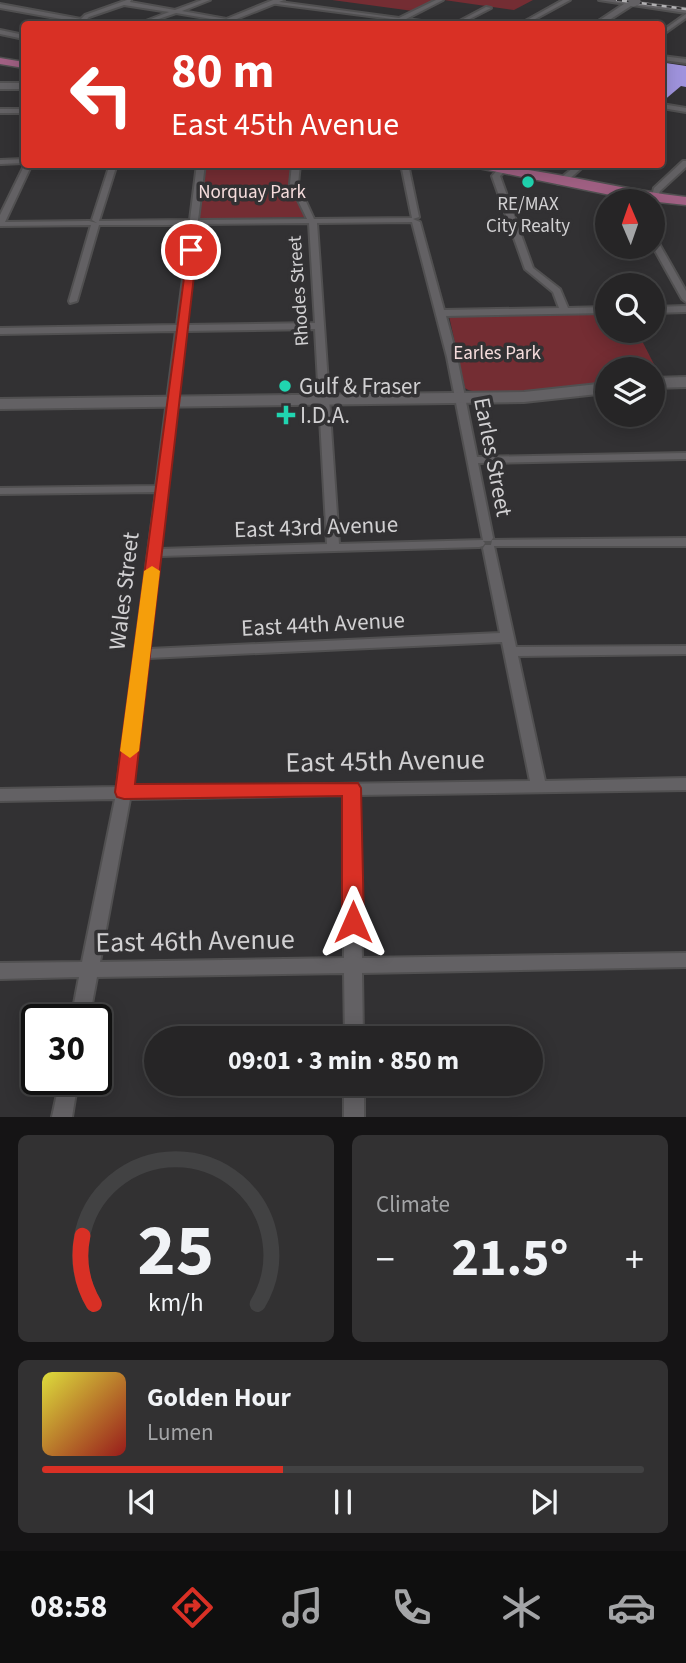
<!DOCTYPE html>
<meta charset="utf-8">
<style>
body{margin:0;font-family:"Source Sans 3",sans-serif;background:#323132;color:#f1f3f6;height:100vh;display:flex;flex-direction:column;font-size:26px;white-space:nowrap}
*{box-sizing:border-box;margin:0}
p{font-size:23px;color:#a4a5a7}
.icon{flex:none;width:38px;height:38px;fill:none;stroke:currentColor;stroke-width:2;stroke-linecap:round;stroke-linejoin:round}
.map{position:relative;height:1117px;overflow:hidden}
.details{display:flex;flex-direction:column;gap:18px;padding:18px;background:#151415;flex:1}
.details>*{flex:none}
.banner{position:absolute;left:21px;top:21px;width:644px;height:147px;border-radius:7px;box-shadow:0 4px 18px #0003,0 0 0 2px #424243;background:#d93025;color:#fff;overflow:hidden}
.needle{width:46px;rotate:358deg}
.buttons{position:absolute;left:595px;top:189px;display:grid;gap:14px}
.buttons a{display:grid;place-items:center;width:70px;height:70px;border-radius:50%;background:#262526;box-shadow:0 4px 18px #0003,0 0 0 2px #424243;font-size:35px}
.speed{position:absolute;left:21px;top:1004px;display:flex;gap:14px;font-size:35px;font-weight:700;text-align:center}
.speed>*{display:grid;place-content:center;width:91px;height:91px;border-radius:50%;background:#262526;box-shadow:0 4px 18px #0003,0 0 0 2px #424243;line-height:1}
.speed .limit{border:4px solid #111;border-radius:10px;background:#fff;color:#111}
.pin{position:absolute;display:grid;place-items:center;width:60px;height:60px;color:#fff;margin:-30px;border:4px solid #fff;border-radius:50%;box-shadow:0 2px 7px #0007}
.me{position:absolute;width:77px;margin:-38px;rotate:0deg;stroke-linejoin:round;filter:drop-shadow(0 0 5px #0008)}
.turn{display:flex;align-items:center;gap:24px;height:147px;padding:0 35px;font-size:32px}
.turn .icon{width:91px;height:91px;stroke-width:2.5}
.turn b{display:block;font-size:49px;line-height:60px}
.big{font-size:52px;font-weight:700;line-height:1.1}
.details .widget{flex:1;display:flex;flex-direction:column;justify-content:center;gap:10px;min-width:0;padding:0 24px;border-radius:10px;background:#323132}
.details .dial{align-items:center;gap:0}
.dial svg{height:182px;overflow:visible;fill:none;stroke:#424243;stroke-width:7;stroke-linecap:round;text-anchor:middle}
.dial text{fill:#f1f3f6;stroke:none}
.song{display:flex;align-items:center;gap:21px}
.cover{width:84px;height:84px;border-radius:10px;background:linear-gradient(135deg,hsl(60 70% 55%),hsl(0 70% 35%))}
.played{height:7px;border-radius:4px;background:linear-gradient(90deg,#d93025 40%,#424243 40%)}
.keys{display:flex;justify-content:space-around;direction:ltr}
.heat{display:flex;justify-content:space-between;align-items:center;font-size:38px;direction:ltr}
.details .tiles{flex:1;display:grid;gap:18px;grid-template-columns:1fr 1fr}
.widget:last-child{grid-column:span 2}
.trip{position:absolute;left:144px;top:1026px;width:399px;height:70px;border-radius:35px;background:#262526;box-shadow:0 4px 18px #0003,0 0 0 2px #424243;font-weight:700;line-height:70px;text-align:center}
.dock{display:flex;height:112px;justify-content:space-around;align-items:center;background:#0f0f0f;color:#a4a5a7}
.dock .icon{width:49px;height:49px}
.dock .on{color:#d93025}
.dock b{font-size:32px;color:#f1f3f6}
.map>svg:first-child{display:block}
.green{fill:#742d33}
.building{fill:#9f93dd}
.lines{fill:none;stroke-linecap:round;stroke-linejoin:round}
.street-casing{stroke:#515051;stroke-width:4}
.secondary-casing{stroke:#515051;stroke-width:4}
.primary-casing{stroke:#515051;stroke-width:3}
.street{fill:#636164;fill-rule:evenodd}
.secondary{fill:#636164;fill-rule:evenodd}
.primary{fill:#a06083;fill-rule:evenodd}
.rail-casing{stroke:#b2b1b3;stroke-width:2.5}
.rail{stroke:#323133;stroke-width:2;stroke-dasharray:5;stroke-linecap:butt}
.secondary-bridge-casing{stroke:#515051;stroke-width:10;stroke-linecap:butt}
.secondary-bridge{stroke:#636164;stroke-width:9}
.route{fill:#d93025;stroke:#8d1f18;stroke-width:2}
.slow{fill:#f59e0b}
.poi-dot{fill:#20d5b0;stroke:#323133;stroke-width:2.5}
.labels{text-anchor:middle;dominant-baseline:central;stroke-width:7;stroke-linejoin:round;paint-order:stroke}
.far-park-label{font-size:19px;fill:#f5dcdc;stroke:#323133}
.far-poi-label{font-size:19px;fill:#d1d0d2;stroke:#323133}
.far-street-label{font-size:19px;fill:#d1d0d2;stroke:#323133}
.poi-label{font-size:23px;fill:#d1d0d2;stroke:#323133;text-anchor:start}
.street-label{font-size:23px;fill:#d1d0d2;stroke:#323133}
.near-street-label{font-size:28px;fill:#d1d0d2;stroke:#323133}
</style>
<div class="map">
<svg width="686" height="1117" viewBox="0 0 686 1117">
<rect width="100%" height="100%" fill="#323133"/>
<g class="green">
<path d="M332,0H434V1L413,11Z"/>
<path d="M444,0H533L514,10Z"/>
<path d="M206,164L291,165L290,184L306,217L199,219Z"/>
<path d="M607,312V331H637L659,374L653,378V369H607V383C586,385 475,399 465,388L449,316Z"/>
</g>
<path class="building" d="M666,63L686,66V87L681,86L662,102V67Z"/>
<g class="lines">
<defs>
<g id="street">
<path d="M127,0H131L130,2L175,10L202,0H210L182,11L232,20L229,22L176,13L144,24H138L169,12L124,5L89,17L82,24H77L78,22L0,8V4L81,19L85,15Z"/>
<path d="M436,0H443L406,19L429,22L431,24L269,3L272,1L399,18Z"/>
<path d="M563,0H570L526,24H520Z"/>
<path d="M599,0H614L686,9V13Z"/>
<path d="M486,7L491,8L460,24H454Z"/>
<path d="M686,14V18L662,35V31Z"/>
<path d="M0,30L24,35V39L0,34Z"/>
<path d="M662,56L686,59V63L662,60Z"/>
<path d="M662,104L686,108V112L662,108Z"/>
<rect x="0" y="109" width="24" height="4"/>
<path d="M24,159V163L0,164V160Z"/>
<path d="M683,161H686V167L660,191L657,200H651L654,188Z"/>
<path d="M25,164H32L5,222L89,221L97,223L92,220L110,164H117L99,221L190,220L197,164H205L198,220L307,219L290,184L292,164H300L298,184L314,219L412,218L401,164H408L419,217L413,219L420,222L444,310L559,308L553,292L525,269L492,176L501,166H507L508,168L500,176L533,268L560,289L568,308L607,307V313L446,316L457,357L477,457L686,453V459L478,463L493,538L491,541H483L485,543L483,546L479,547L160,556L149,649L500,633L483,548L485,545H491L492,540L686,538V546H494L516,647L686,646V654L518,656L545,781L686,778V790L359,795L362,958L686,953V967L362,973L363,1038H345L344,973L97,977L89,1020H71L79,977L0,979V963L82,962L115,799L0,801V789L117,787L156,492L0,494V488L156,486L176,331L0,334V328L177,325L190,225H99L77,301L70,303L69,301L91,225L0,226V215ZM412,222L447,357L483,540L339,544L317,223ZM309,223L315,323L186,325L198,224ZM315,329L327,544L160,549L185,331ZM502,642L530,781L132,787L148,658ZM343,795L344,958L100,962L130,799Z"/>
<path d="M578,164H586L564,184H558V180Z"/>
<path d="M653,238L657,240L686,291V302L682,299L653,247Z"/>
<path d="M686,306V312L653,313V307Z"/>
<path d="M60,1080H78L72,1117H52Z"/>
<rect x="344" y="1083" width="20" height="34"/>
</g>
<g id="secondary">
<path d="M273,0H284L224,24H214Z"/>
<path d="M630,0L637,2L603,24H594Z"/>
<rect x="0" y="83" width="24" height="6"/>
<path d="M686,377V387L653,388V378Z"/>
<path d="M607,383V393L524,402L0,409V399L524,392Z"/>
</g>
<g id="primary">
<path d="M0,58L24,62V68L0,64Z"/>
<path d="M459,164C531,164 612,189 686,197V205L630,199Z"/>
</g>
</defs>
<use href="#street" class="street-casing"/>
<use href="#secondary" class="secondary-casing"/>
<use href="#primary" class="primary-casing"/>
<use href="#street" class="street"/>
<use href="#secondary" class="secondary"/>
<use href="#primary" class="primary"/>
<defs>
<path id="rail" d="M617,0L686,9"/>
</defs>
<use href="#rail" class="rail-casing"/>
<use href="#rail" class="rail"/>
<defs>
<path id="secondary-bridge" d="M633,2L636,1"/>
</defs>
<use href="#secondary-bridge" class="secondary-bridge-casing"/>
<use href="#secondary-bridge" class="secondary-bridge"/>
</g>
<path class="route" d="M188,248L197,250L135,784L358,783L361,788L364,922L360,928L353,931L345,928L342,922V796L124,799L117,797L115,792Z"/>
<path class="slow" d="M152,566L160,571L139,751L130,758L120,751L144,571Z"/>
<g class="poi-dot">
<circle cx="528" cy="182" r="7"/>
<circle cx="285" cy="386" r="7"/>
<path d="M282.5 404.5h7v7h7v7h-7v7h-7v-7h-7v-7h7z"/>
</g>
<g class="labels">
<g class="far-park-label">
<text x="252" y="192">Norquay Park</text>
<text x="497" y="353">Earles Park</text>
</g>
<g class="far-poi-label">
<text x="528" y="204">RE/MAX<tspan x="528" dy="22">City Realty</tspan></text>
</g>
<g class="far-street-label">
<text transform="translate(299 291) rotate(-94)">Rhodes Street</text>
</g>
<g class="poi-label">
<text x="299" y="386">Gulf &amp; Fraser</text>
<text x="300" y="415">I.D.A.</text>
</g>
<g class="street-label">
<text transform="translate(493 457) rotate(79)">Earles Street</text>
<text transform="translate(316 527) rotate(-2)">East 43rd Avenue</text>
<text transform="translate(124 591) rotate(-83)">Wales Street</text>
<text transform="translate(323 624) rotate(-3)">East 44th Avenue</text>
</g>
<g class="near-street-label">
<text transform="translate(385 761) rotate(-1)">East 45th Avenue</text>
<text transform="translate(195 941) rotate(-1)">East 46th Avenue</text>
</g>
</g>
</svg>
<div class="buttons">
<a><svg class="needle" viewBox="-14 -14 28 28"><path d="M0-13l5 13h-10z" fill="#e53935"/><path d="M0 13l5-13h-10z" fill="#a4a5a7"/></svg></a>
<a><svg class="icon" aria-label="search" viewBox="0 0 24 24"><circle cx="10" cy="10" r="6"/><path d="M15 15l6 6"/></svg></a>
<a><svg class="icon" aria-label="layers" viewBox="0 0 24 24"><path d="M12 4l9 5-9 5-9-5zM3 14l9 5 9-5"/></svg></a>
</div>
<div class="speed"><div class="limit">30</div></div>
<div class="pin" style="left:191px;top:250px;background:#d93025"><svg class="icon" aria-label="arrive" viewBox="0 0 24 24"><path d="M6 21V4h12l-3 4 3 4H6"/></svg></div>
<svg class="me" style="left:353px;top:922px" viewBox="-20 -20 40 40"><path d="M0-17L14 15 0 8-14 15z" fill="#d93025" stroke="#fff" stroke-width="4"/></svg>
<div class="trip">09:01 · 3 min · 850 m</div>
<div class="banner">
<div class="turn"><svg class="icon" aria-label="left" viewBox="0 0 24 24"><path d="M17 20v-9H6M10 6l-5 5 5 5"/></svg><div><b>80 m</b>East 45th Avenue</div></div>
</div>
</div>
<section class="details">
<div class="tiles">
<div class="widget dial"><svg viewBox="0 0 100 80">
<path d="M14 69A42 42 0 1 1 86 69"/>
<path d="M14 69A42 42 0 0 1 9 39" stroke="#d93025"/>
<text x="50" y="56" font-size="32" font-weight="700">25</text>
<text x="50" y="72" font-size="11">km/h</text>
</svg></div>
<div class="widget"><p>Climate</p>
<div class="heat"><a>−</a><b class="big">21.5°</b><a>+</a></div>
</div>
<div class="widget">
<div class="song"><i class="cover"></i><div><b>Golden Hour</b><p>Lumen</p></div></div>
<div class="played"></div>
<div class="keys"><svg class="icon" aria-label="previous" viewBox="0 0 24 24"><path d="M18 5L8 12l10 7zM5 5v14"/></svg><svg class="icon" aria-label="pause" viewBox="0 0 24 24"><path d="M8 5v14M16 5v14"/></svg><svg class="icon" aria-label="next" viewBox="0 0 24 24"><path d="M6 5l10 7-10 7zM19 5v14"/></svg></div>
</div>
</div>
</section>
<nav class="dock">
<b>08:58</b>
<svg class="icon on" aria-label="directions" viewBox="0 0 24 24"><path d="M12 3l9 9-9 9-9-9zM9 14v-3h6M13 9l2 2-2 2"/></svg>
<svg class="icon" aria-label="music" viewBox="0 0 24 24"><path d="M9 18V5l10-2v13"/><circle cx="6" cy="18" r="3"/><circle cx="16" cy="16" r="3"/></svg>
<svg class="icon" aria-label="phone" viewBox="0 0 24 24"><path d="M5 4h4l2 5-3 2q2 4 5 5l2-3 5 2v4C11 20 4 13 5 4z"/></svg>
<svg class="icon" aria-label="climate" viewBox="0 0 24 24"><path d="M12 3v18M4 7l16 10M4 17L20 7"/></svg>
<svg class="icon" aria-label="car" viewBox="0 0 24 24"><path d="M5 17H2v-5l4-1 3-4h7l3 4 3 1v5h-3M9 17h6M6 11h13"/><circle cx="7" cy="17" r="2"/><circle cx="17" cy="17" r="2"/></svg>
</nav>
